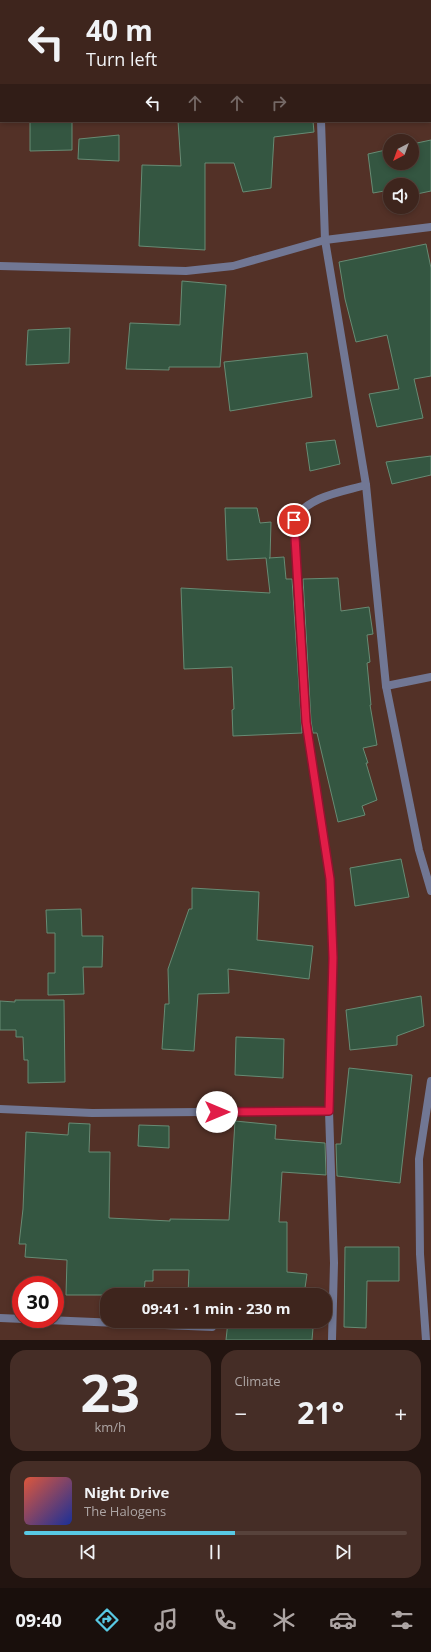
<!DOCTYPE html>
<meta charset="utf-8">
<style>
body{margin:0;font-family:"Open Sans",sans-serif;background:#452d26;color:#f1f3f6;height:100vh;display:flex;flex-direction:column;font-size:15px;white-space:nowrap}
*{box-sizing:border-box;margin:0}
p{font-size:13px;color:#ada5a4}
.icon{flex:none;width:22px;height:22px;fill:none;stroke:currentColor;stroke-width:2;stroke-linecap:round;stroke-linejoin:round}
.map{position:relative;height:1340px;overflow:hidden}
.drawer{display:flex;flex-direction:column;gap:10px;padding:10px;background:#221410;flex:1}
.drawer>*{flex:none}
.top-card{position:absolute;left:0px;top:0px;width:431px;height:122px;box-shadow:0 2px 6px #0003,0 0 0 1px #57423b;background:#3e251d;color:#f1f3f6;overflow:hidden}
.needle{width:26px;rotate:221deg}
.tools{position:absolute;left:383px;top:134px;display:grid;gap:8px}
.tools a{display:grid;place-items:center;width:36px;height:36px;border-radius:50%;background:#3e251d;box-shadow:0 2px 6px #0003,0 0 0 1px #57423b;font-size:20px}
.speed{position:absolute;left:12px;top:1276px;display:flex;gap:8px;font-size:20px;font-weight:700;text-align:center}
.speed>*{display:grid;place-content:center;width:52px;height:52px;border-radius:50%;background:#3e251d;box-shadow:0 2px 6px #0003,0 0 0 1px #57423b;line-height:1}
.speed .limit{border:6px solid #d22;background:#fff;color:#111}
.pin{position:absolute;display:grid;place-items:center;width:34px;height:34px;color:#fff;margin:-17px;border:2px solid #fff;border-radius:50%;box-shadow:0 1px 4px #0007}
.me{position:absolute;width:44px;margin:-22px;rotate:90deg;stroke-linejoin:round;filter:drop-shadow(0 0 3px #0008)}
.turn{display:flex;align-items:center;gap:14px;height:84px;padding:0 20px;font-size:18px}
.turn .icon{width:52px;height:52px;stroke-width:2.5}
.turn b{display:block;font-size:28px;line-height:34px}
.lanes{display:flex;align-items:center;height:38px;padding:0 20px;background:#0003;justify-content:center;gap:20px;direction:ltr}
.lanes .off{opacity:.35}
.big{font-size:30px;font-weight:700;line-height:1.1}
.drawer .card{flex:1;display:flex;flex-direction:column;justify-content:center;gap:6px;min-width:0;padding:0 14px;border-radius:16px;background:#452d26}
.drawer .dial{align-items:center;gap:0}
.dial b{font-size:52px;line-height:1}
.song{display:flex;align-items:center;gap:12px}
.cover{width:48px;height:48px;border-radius:6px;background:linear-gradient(135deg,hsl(10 70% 55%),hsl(230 70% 35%))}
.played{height:4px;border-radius:2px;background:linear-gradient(90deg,#58c9e4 55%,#57423b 55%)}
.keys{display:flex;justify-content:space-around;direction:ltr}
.heat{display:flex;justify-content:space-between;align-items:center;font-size:22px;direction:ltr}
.drawer .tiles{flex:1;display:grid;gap:10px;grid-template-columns:1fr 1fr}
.card:last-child{grid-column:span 2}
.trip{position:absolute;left:100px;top:1288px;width:232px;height:40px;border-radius:16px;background:#3e251d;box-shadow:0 2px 6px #0003,0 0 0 1px #57423b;font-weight:700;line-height:40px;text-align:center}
.menu{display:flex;height:64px;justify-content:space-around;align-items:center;background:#190f0c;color:#ada5a4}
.menu .icon{width:28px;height:28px}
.menu .on{color:#58c9e4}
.menu b{font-size:18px;color:#f1f3f6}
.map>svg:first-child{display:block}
.building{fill:#345641;stroke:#678b74}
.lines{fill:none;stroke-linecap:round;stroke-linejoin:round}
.street{stroke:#717794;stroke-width:8}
.route-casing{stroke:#92132f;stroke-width:10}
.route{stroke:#e11d48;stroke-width:7}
</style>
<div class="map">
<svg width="431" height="1340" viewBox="0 0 431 1340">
<rect width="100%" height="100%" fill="#533127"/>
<g class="building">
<path d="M30,121H72V150L30,151Z"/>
<path d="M178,121H313L314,132L274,137L271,188L243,192L234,163H205V250L139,246L142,165L181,166Z"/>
<path d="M119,135V161L78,159L79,139Z"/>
<path d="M431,140V191L412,195V185H390V190L373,193L368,154L390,149V163H412V144Z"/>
<path d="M426,244L431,268V376L414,379L423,418L377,427L369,394L399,389L387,335L356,342L345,299L339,262Z"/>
<path d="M182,281L226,285L220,367H169V370L126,369L130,323L180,325Z"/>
<path d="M70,328L69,363L26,365L28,330Z"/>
<path d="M307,353L312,397L230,411L224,362Z"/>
<path d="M335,440L340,464L310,471L306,443Z"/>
<path d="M431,456V475L392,484L386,462Z"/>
<path d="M225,508H257L260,523L271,522L270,558H269L284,557L286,579H292L302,733L233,736L232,710L234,709L232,667L184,669L181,588L270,593L266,558L227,560Z"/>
<path d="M338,578L341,611L369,607L373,634L367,635L370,662L367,663L371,705H370L377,745L363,748L368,763H366L377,800L362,806L365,815L338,822L317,733H313L311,721L303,579Z"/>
<path d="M401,859L409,897L355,906L350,868Z"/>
<path d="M192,888L259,892L257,940L313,946L309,979L228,969L229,993L198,994L194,1051L162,1049L165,1004H169L168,969L189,909H192Z"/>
<path d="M81,909L82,936H103L102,967H83L84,994L48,995V973H55V933H47L46,910Z"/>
<path d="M421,996L424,1026L397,1036V1045L350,1050L346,1010Z"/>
<path d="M15,1000H64L65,1082L28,1083V1060H24L23,1037H16V1030H0V1001L15,1002Z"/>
<path d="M236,1037L284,1039L283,1078L235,1075Z"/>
<path d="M349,1068L412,1075L400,1183L337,1176L336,1144H341Z"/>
<path d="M235,1121L276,1125L275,1139L325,1143L326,1175L282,1172L279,1222H287V1272L307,1274L304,1295H188L189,1270H153V1281H145L144,1295H66L67,1260L25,1257L26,1244H19L23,1209L26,1132L68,1135L69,1123L90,1124L89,1152H110L109,1218L170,1221V1219L229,1220Z"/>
<path d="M139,1125L169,1126V1148L138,1146Z"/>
<path d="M345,1247H399V1281H367L366,1328L344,1327Z"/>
<path d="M228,1321L313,1328L312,1340H226Z"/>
</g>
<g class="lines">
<g class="street">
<path d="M306,0V1"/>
<path d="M430,6L431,5"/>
<path d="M0,56H1"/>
<path d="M321,121L325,240L366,485L386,686L419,850L431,891"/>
<path d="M0,266L186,271L233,266L325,240L431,227"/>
<path d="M386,686L431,677"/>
<path d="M0,1109L92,1113L329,1111"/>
<path d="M0,1318L212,1327"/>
<path d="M332,1340L334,1263L329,1111L333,958L330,879L306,722L294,520C308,496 342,492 366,485"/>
<path d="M426,1340L420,1254L419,1159L431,1081"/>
</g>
</g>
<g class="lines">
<defs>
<path id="route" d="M217,1112L329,1111L333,958L330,879L306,722L294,520"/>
</defs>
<use href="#route" class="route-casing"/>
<use href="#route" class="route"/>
</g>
</svg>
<div class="tools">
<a><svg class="needle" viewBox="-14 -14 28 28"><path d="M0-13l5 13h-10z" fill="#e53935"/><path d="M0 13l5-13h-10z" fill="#ada5a4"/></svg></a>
<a><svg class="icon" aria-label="sound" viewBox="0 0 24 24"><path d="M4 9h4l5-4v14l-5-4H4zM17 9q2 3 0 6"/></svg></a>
</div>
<div class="speed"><div class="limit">30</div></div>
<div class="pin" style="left:294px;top:520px;background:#d93025"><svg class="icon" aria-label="arrive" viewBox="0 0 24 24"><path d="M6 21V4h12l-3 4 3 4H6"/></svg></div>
<svg class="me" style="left:217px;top:1112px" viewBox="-20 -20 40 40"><circle r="19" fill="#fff"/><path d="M0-13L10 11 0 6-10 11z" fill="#e11d48"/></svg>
<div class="trip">09:41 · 1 min · 230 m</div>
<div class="top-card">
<div class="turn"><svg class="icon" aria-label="left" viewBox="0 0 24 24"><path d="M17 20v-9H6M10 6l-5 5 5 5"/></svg><div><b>40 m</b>Turn left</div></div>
<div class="lanes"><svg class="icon" aria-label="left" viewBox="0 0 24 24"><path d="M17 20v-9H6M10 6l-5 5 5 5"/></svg><svg class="icon off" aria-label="ahead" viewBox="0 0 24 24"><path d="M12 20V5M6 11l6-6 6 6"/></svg><svg class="icon off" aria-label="ahead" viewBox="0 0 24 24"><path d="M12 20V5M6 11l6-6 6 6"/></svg><svg class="icon off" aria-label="right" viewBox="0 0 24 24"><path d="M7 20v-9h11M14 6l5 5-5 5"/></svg></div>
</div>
</div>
<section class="drawer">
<div class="tiles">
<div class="card dial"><b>23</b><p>km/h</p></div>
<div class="card"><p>Climate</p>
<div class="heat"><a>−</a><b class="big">21°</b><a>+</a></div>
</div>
<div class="card">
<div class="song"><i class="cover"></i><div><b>Night Drive</b><p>The Halogens</p></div></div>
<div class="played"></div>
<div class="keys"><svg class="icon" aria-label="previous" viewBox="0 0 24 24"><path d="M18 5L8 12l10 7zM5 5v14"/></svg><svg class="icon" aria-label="pause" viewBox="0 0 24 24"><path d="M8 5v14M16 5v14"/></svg><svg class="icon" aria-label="next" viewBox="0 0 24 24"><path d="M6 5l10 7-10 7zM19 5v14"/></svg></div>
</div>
</div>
</section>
<nav class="menu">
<b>09:40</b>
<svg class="icon on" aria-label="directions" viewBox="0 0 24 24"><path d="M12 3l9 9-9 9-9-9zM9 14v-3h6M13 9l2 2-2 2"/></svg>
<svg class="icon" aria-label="music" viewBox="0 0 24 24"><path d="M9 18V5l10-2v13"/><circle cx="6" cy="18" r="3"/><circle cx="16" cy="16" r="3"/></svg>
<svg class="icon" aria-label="phone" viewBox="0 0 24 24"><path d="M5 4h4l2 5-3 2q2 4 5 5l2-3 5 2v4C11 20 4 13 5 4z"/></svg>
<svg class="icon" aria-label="climate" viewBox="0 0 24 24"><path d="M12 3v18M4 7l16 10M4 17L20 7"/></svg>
<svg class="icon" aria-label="car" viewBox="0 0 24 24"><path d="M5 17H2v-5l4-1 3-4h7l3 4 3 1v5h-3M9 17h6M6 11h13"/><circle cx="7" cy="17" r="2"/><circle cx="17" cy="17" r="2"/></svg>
<svg class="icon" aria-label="filters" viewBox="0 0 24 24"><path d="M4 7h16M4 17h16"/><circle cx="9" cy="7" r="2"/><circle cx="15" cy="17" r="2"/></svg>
</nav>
